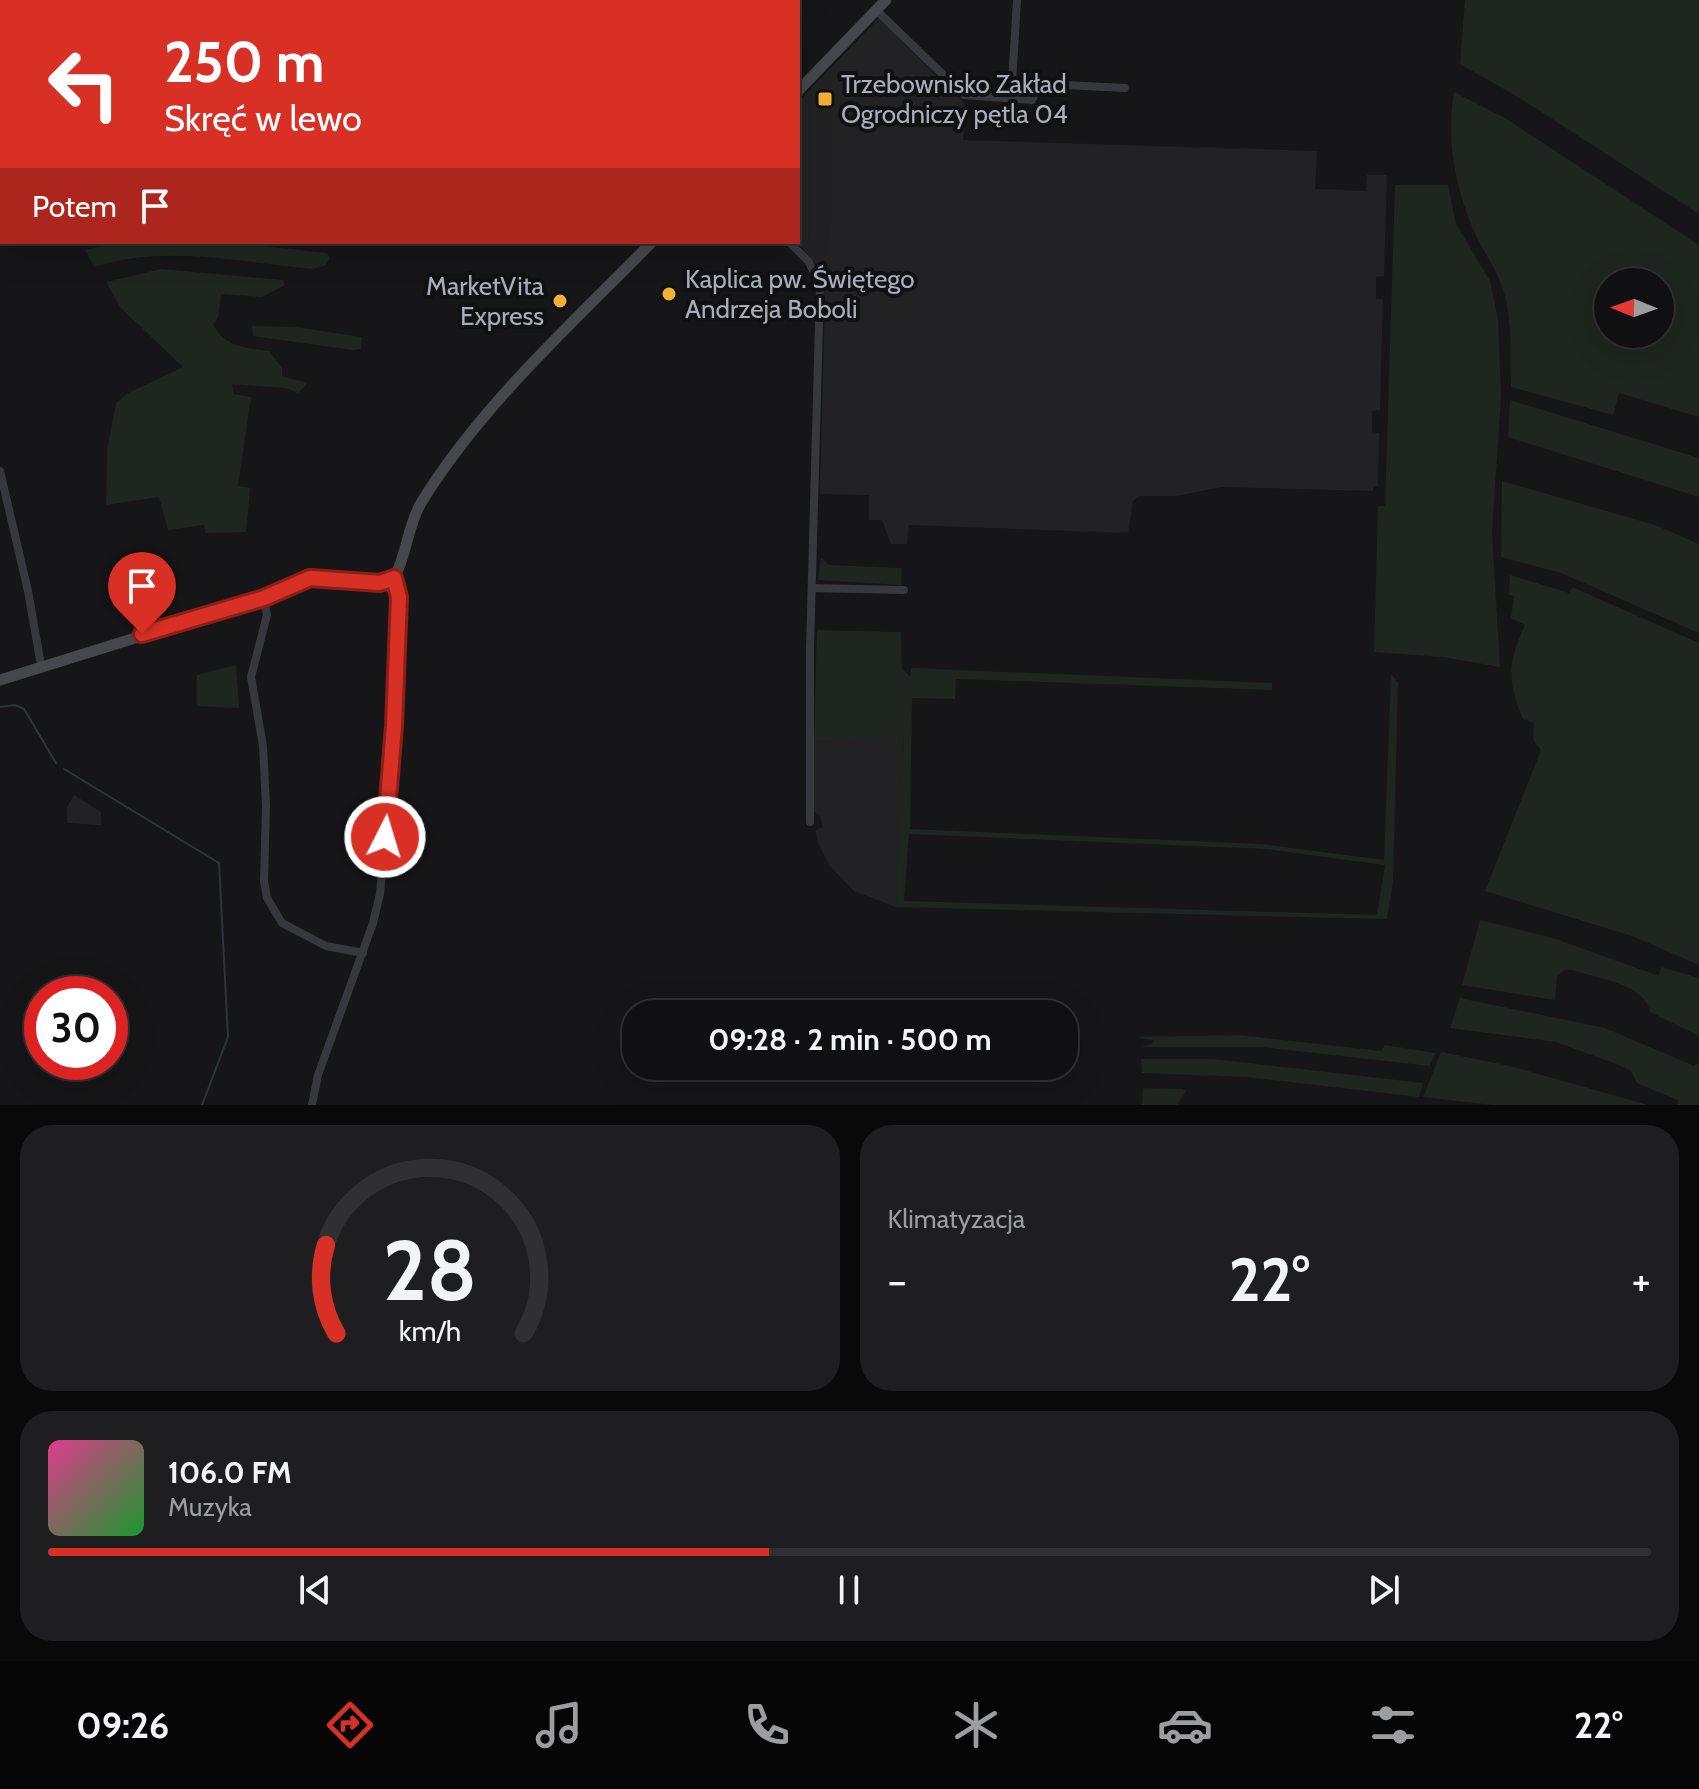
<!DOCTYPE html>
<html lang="pl">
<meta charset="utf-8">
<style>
body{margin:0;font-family:Cabin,sans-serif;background:#1e1e20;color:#f1f3f6;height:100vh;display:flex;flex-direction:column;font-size:30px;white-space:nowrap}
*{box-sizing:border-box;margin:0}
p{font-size:26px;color:#9c9d9f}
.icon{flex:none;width:44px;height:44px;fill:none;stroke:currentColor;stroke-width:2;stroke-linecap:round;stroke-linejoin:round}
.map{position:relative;height:1105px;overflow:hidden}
.panel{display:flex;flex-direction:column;gap:20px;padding:20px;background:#09090a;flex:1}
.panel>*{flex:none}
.top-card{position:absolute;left:0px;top:0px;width:800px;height:244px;box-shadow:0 8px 32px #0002,0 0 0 2px #303032;background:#d93025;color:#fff;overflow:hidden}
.needle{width:52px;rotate:271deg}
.controls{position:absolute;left:1594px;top:268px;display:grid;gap:16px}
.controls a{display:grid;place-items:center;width:80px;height:80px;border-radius:50%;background:#101012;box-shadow:0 8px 32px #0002,0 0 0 2px #303032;font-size:40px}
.speed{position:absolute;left:24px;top:976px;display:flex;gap:16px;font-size:40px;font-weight:700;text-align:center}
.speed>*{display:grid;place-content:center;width:104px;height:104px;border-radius:50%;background:#101012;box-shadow:0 8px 32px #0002,0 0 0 2px #303032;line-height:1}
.speed .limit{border:12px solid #d22;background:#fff;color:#111}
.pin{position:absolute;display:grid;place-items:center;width:68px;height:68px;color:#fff;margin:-82px -34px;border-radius:50% 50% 50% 0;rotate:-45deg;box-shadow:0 0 8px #0007}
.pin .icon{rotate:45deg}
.me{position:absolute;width:88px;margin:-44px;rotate:5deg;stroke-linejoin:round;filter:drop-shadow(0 0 6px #0008)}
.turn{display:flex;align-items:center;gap:28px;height:168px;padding:0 32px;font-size:36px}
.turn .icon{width:104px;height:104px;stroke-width:2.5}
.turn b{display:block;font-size:56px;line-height:68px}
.then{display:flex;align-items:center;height:76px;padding:0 32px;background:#0003;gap:16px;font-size:30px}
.big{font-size:60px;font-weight:700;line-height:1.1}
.panel .tile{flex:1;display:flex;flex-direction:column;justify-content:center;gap:12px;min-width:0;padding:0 28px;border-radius:32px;background:#1e1e20}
.panel .dial{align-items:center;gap:0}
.dial svg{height:208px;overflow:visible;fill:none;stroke:#303032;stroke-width:7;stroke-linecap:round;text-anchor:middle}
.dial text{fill:#f1f3f6;stroke:none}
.song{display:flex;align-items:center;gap:24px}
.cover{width:96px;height:96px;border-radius:12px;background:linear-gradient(135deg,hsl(330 70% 55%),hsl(130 70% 35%))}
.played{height:8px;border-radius:4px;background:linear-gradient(90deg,#d93025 45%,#303032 45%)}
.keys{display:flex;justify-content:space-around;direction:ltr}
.heat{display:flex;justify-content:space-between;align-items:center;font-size:44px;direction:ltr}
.panel .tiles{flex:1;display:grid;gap:20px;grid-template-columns:1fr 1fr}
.tile:last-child{grid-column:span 2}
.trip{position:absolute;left:622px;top:1000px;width:456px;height:80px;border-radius:32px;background:#101012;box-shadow:0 8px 32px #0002,0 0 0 2px #303032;font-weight:700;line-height:80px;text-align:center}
.tab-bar{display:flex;height:128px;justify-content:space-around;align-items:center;background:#060607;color:#9c9d9f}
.tab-bar .icon{width:56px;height:56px}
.tab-bar .active{color:#d93025}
.tab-bar b{font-size:36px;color:#f1f3f6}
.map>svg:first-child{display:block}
.built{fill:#222225}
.green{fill:#1e261f;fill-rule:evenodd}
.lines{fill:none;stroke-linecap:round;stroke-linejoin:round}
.stream{stroke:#2c353c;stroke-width:2}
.street{stroke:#37383d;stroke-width:8}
.secondary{stroke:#45474d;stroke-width:11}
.route-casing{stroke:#8d1f18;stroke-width:20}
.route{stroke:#d93025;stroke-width:14}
.poi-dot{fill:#f2b134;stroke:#111113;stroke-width:3}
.labels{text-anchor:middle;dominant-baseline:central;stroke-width:8;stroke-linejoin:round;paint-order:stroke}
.poi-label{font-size:26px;fill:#a8adb8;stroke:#111113;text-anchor:start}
</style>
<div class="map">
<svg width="1699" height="1105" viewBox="0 0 1699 1105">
<rect width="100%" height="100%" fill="#161618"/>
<g class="built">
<path d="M879,18L963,102L967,110L963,140L1317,151L1315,189L1366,191L1367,175H1387L1384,276L1376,277V299H1383L1380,410L1372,411V432L1379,433L1378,486H1373V491L1221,487L1177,496H1139L1133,501L1128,533L909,525L907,544H891L882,520H869V495L820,494L825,300L820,269L797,242L798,102Z"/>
<path d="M904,735L902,835L896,907L854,891L829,865L819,845L815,831L822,827L821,817L813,810L814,741Z"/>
<path d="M74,795L101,812V825L67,823V807Z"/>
</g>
<g class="green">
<path d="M1465,0H1699V214L1523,100L1460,64Z"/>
<path d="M1454,92L1505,118L1699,245V417L1619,393L1613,415L1511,387C1510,354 1513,315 1501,284C1494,265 1481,248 1473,229C1455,185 1446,140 1454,92ZM1660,282V334H1608V282Z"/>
<path d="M1395,185H1448L1456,224L1490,281L1498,319L1501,396L1492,533L1500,667L1443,657L1374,652L1378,506H1385Z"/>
<path d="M121,242H228L327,253L330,258L326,265L313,269C241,262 165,244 94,267L85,250Z"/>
<path d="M161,269L283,280L285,285L262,297L221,294L218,318L213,324C224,347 246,348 269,351L282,368V376L307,383L298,393L286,388L232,384L234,394L251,397L238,486L250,488L246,532L206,533L204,525L168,530L159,497L106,505L107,450L116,403L128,393L183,367L120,307L106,282Z"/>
<path d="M252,326L295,327L362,337L361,349L353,350L253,336Z"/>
<path d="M1510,400L1699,458V497L1508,437Z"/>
<path d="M1502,481L1655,525L1699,544V633L1561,573L1501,557Z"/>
<path d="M821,558L829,565L902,568L901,585L818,580Z"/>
<path d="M1510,575L1569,593L1572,587L1699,643V965L1632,936L1485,891L1541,750L1533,740L1534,723L1523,719C1506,679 1508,662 1525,625L1511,618L1514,596L1509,595Z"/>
<path d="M817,630L901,632L902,668L910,677L911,668L1272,683V690L956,679L955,699L912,698L910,829L1260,844L1384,860L1391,674L1398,683L1393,882L1387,919L896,907L904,736L814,741ZM909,834L1266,849L1385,865L1377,915L904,901Z"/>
<path d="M236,665L239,708L197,706V675Z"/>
<path d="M1480,920L1553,938L1659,976L1661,967L1699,978V1036L1650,1012C1646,984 1595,978 1573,970H1565L1557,976L1555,1000L1462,985Z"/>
<path d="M1460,998L1605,1028L1694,1066L1699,1062V1105H1677L1678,1100L1637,1083L1631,1071L1619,1065L1556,1042L1450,1028Z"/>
<path d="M1240,1035L1381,1051L1385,1045L1435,1053L1430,1066L1261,1047H1141L1152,1044L1153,1040L1137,1037Z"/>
<path d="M1441,1052L1510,1066L1648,1105H1492L1423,1097Z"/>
<path d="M1141,1059H1213L1423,1083L1419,1097L1245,1077L1142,1073Z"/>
<path d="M1143,1088L1182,1089L1186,1091L1177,1105H1142Z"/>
</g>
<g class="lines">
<g class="stream">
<path d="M0,707L15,705L24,709L56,763"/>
<path d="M64,769L219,863L228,1037L202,1105"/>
</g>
<g class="street">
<path d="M876,10L964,95L1032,100L1038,88L1045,84L1125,88"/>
<path d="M1011,99L1017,0"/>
<path d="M789,242L809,262L820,287L810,649V822"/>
<path d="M0,471L28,591L41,665"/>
<path d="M812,588L904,590"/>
<path d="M264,598L267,615L251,677L263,746L266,805L264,881L267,898L282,923L326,946L363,953"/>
<path d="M312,1105L318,1075L373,923L380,894L394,726L399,597L394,578"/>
</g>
<g class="secondary">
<path d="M798,91L886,0"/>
<path d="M0,680L264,598L310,578L380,583L394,578C407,555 407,527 421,503C481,405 572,324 652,242"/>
</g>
</g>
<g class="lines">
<defs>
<path id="route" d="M142,634L264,598L310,578L380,583L394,578L399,597L394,726L385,837"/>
</defs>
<use href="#route" class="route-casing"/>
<use href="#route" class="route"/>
</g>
<g class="poi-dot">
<rect x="817" y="91" width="16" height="16" rx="4"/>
<circle cx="669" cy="294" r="8"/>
<circle cx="560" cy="301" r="8"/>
</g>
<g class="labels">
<g class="poi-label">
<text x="841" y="84">Trzebownisko Zakład<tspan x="841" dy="30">Ogrodniczy pętla 04</tspan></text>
<text x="685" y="279">Kaplica pw. Świętego<tspan x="685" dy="30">Andrzeja Boboli</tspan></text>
<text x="544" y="286" text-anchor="end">MarketVita<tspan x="544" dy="30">Express</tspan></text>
</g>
</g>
</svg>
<div class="controls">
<a><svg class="needle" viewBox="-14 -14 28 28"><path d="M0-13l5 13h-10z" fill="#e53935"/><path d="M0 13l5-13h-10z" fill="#9c9d9f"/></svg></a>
</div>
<div class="speed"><div class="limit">30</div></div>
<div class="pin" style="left:142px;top:634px;background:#d93025"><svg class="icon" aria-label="arrive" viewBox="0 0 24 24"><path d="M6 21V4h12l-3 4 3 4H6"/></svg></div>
<svg class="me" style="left:385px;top:837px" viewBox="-20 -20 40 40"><circle r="17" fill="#d93025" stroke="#fff" stroke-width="3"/><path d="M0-11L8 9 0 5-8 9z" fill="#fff"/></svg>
<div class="trip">09:28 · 2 min · 500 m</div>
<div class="top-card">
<div class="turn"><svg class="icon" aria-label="left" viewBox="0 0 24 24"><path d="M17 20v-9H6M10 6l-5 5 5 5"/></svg><div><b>250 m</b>Skręć w lewo</div></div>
<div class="then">Potem<svg class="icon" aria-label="arrive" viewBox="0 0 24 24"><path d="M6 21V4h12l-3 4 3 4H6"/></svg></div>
</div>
</div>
<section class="panel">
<div class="tiles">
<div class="tile dial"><svg viewBox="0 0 100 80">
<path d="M14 69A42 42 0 1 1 86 69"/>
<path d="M14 69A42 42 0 0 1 10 35" stroke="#d93025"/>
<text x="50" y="56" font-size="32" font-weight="700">28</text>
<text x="50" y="72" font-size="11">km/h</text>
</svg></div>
<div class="tile"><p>Klimatyzacja</p>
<div class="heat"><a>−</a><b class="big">22°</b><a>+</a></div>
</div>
<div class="tile">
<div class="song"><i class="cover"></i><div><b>106.0 FM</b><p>Muzyka</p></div></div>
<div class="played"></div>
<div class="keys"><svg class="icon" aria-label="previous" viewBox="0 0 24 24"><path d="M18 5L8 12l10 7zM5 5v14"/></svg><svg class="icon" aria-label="pause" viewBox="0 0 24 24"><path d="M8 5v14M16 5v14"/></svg><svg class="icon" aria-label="next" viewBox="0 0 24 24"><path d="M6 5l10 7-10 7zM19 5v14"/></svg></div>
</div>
</div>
</section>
<nav class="tab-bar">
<b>09:26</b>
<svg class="icon active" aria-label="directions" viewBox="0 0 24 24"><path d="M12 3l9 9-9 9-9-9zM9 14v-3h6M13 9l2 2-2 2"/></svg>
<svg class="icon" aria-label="music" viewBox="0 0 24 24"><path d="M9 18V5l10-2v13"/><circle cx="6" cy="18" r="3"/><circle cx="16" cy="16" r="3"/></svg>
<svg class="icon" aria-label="phone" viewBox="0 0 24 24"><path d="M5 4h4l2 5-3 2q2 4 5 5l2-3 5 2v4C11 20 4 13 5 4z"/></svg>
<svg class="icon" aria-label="climate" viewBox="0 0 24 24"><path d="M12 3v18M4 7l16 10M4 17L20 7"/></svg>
<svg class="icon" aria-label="car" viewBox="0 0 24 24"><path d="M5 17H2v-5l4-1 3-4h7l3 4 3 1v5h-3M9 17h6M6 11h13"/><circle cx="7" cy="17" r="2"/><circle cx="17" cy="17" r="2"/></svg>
<svg class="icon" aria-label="filters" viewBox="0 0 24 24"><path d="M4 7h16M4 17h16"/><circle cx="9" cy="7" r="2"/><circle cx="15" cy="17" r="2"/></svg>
<b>22°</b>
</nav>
